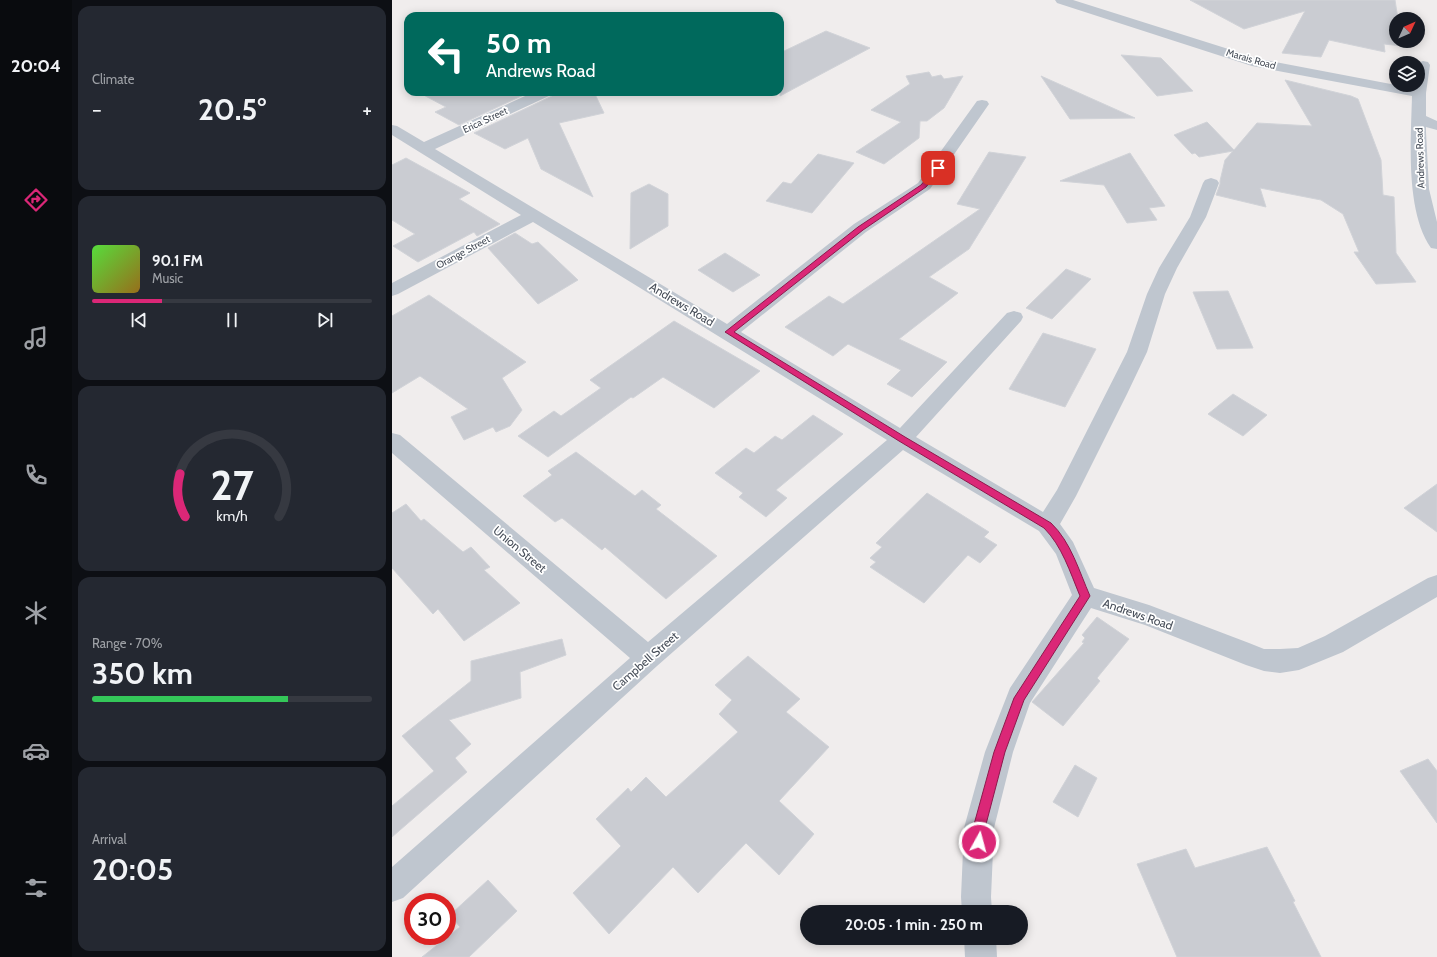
<!DOCTYPE html>
<meta charset="utf-8">
<style>
body{margin:0;font-family:Cabin,sans-serif;background:#242831;color:#f1f3f6;height:100vh;display:flex;flex-direction:column;font-size:15px;white-space:nowrap}
*{box-sizing:border-box;margin:0}
p{font-size:13px;color:#9ea1a6}
.icon{flex:none;width:22px;height:22px;fill:none;stroke:currentColor;stroke-width:2;stroke-linecap:round;stroke-linejoin:round}
.map{position:relative;flex:1;overflow:hidden}
.panel{display:flex;flex-direction:column;gap:6px;padding:6px;background:#0d0f14;width:320px}
.panel>*{flex:none}
.guide{position:absolute;left:12px;top:12px;width:380px;height:84px;border-radius:12px;box-shadow:0 2px 10px #0003;background:#00695c;color:#fff;overflow:hidden}
.needle{width:26px;rotate:46deg}
.controls{position:absolute;left:997px;top:12px;display:grid;gap:8px}
.controls a{display:grid;place-items:center;width:36px;height:36px;border-radius:50%;background:#171b24;box-shadow:0 2px 10px #0003;font-size:20px}
.speed{position:absolute;left:12px;top:893px;display:flex;gap:8px;font-size:20px;font-weight:700;text-align:center}
.speed>*{display:grid;place-content:center;width:52px;height:52px;border-radius:50%;background:#171b24;box-shadow:0 2px 10px #0003;line-height:1}
.speed .limit{border:6px solid #d22;background:#fff;color:#111}
.pin{position:absolute;display:grid;place-items:center;width:34px;height:34px;color:#fff;margin:-17px;border-radius:8px;box-shadow:0 2px 6px #0006}
.me{position:absolute;width:44px;margin:-22px;rotate:7deg;stroke-linejoin:round;filter:drop-shadow(0 0 3px #0008)}
.turn{display:flex;align-items:center;gap:14px;height:84px;padding:0 16px;font-size:18px}
.turn .icon{width:52px;height:52px;stroke-width:2.5}
.turn b{display:block;font-size:28px;line-height:34px}
.big{font-size:30px;font-weight:700;line-height:1.1}
.panel .widget{flex:1;display:flex;flex-direction:column;justify-content:center;gap:6px;min-width:0;padding:0 14px;border-radius:12px;background:#242831}
.panel .dial{align-items:center;gap:0}
.dial svg{height:104px;overflow:visible;fill:none;stroke:#363941;stroke-width:7;stroke-linecap:round;text-anchor:middle}
.dial text{fill:#f1f3f6;stroke:none}
.song{display:flex;align-items:center;gap:12px}
.cover{width:48px;height:48px;border-radius:6px;background:linear-gradient(135deg,hsl(110 70% 55%),hsl(40 70% 35%))}
.played{height:4px;border-radius:2px;background:linear-gradient(90deg,#db2777 25%,#363941 25%)}
.keys{display:flex;justify-content:space-around;direction:ltr}
.heat{display:flex;justify-content:space-between;align-items:center;font-size:22px;direction:ltr}
.charge{height:6px;border-radius:3px;background:linear-gradient(90deg,#34c759 70%,#363941 0)}
.trip{position:absolute;left:408px;top:905px;width:228px;height:40px;border-radius:20px;background:#171b24;box-shadow:0 2px 10px #0003;font-weight:700;line-height:40px;text-align:center}
main{display:flex;flex:1;min-height:0}
.menu{display:flex;flex-direction:column;width:72px;justify-content:space-around;align-items:center;background:#090b0e;color:#9ea1a6}
.menu .icon{width:28px;height:28px}
.menu .selected{color:#db2777}
.menu b{font-size:18px;color:#f1f3f6}
.map>svg:first-child{display:block}
.building{fill:#caccd2;stroke:#d1d3d8}
.lines{fill:none;stroke-linecap:round;stroke-linejoin:round}
.street{fill:#bfc6cf;fill-rule:evenodd}
.route{fill:#db2777;stroke:#8e194d}
.labels{text-anchor:middle;dominant-baseline:central;stroke-width:3.5;stroke-linejoin:round;paint-order:stroke}
.far-street-label{font-size:10px;fill:#474e59;stroke:#fff}
.street-label{font-size:12px;fill:#474e59;stroke:#fff}
</style>
<main>
<nav class="menu">
<b>20:04</b>
<svg class="icon selected" aria-label="directions" viewBox="0 0 24 24"><path d="M12 3l9 9-9 9-9-9zM9 14v-3h6M13 9l2 2-2 2"/></svg>
<svg class="icon" aria-label="music" viewBox="0 0 24 24"><path d="M9 18V5l10-2v13"/><circle cx="6" cy="18" r="3"/><circle cx="16" cy="16" r="3"/></svg>
<svg class="icon" aria-label="phone" viewBox="0 0 24 24"><path d="M5 4h4l2 5-3 2q2 4 5 5l2-3 5 2v4C11 20 4 13 5 4z"/></svg>
<svg class="icon" aria-label="climate" viewBox="0 0 24 24"><path d="M12 3v18M4 7l16 10M4 17L20 7"/></svg>
<svg class="icon" aria-label="car" viewBox="0 0 24 24"><path d="M5 17H2v-5l4-1 3-4h7l3 4 3 1v5h-3M9 17h6M6 11h13"/><circle cx="7" cy="17" r="2"/><circle cx="17" cy="17" r="2"/></svg>
<svg class="icon" aria-label="filters" viewBox="0 0 24 24"><path d="M4 7h16M4 17h16"/><circle cx="9" cy="7" r="2"/><circle cx="15" cy="17" r="2"/></svg>
</nav>
<section class="panel">
<div class="widget"><p>Climate</p>
<div class="heat"><a>−</a><b class="big">20.5°</b><a>+</a></div>
</div>
<div class="widget">
<div class="song"><i class="cover"></i><div><b>90.1 FM</b><p>Music</p></div></div>
<div class="played"></div>
<div class="keys"><svg class="icon" aria-label="previous" viewBox="0 0 24 24"><path d="M18 5L8 12l10 7zM5 5v14"/></svg><svg class="icon" aria-label="pause" viewBox="0 0 24 24"><path d="M8 5v14M16 5v14"/></svg><svg class="icon" aria-label="next" viewBox="0 0 24 24"><path d="M6 5l10 7-10 7zM19 5v14"/></svg></div>
</div>
<div class="widget dial"><svg viewBox="0 0 100 80">
<path d="M14 69A42 42 0 1 1 86 69"/>
<path d="M14 69A42 42 0 0 1 10 36" stroke="#db2777"/>
<text x="50" y="56" font-size="32" font-weight="700">27</text>
<text x="50" y="72" font-size="11">km/h</text>
</svg></div>
<div class="widget"><p>Range · 70%</p><b class="big">350 km</b><div class="charge"></div></div>
<div class="widget"><p>Arrival</p><b class="big">20:05</b></div>
</section>
<div class="map">
<svg width="1045" height="957" viewBox="0 0 1045 957">
<rect width="100%" height="100%" fill="#f0eded"/>
<g class="building">
<path d="M798,0H1003L1006,19H1004V41H1010L1011,46L992,44L993,52L937,40L929,57L890,53L913,11L852,29Z"/>
<path d="M434,31L478,48L388,96V53Z"/>
<path d="M729,55L769,58L801,91L765,96Z"/>
<path d="M537,72L540,77L549,75L552,79L571,76L552,108L535,121H528L527,138L492,164L464,152L509,122L479,110L518,84L514,76Z"/>
<path d="M649,76L743,118L678,119Z"/>
<path d="M893,80L959,96L966,99L989,160L991,195L1002,197L1004,253L1024,282L984,284L962,252H967L951,214L929,200L868,188L874,207L824,195L828,184V181L833,160L841,151L807,157L803,153L800,154L782,135L815,122L842,150L865,123L920,126Z"/>
<path d="M26,92H138L67,125L43,112L54,107Z"/>
<path d="M162,92H202L212,113L167,123L201,197L149,169L136,138L113,149L82,133L160,96Z"/>
<path d="M597,152L634,157L577,249L537,277L566,293L507,339L555,362L520,397L495,384L509,370L456,344L441,356L393,327L437,296L451,304L588,209L565,204Z"/>
<path d="M738,153L773,206L757,208L765,220L735,223L712,185L668,181Z"/>
<path d="M426,154L462,163L420,213L374,201L391,182L399,184Z"/>
<path d="M14,158L78,193L67,199L108,224L85,236L82,232L26,262L1,246L23,234L0,220V165Z"/>
<path d="M257,184L276,194V226L238,249L239,193Z"/>
<path d="M123,233L140,244L146,242L186,280L146,304L96,248Z"/>
<path d="M333,253L368,275L341,292L306,270Z"/>
<path d="M674,269L699,279L660,319L634,308Z"/>
<path d="M836,291L861,348L825,349L801,292Z"/>
<path d="M37,295L134,362L110,378L130,410L118,426L104,432L101,427L72,440L59,417L76,409L28,376L0,393V316Z"/>
<path d="M282,321L368,371L322,408L271,377L241,398L239,397L156,457L126,436L162,411L169,416L209,388L198,380Z"/>
<path d="M651,333L704,349L673,407L617,389Z"/>
<path d="M841,394L875,415L851,436L816,414Z"/>
<path d="M421,415L451,434L384,490L395,498L374,517L347,497L351,493L323,473L354,448L362,453L383,436L390,440Z"/>
<path d="M184,452L243,496L250,490L269,505L264,509L325,556L274,599L213,547L210,550L170,518L163,522L131,496L160,475L156,471Z"/>
<path d="M1045,484V532L1012,508Z"/>
<path d="M535,493L597,532L592,537L605,545L588,563L576,555L532,603L478,567L484,562L478,558L490,547L484,543Z"/>
<path d="M14,504L29,521L32,519L71,552L79,547L98,567L92,570L128,603L72,641L46,609L41,614L0,568V513Z"/>
<path d="M705,617L737,639L705,678L708,681L671,726L640,702L692,643L690,642L693,638L690,635Z"/>
<path d="M170,639L174,655L128,672L129,698L57,720L79,744L63,758L75,772L0,837V806L42,771L10,736L79,681V661Z"/>
<path d="M356,656L408,699L394,712L437,747L387,801L422,834L387,875L354,843L306,893L281,867L217,934L181,893L229,846L204,819L236,788L239,792L254,777L274,797L346,732L327,714L340,700L323,685Z"/>
<path d="M1036,759L1045,771V823L1008,771Z"/>
<path d="M683,765L705,778L686,817L661,802Z"/>
<path d="M875,847L903,901L901,902L929,957H785L745,864L794,849L803,868Z"/>
<path d="M96,880L125,911L77,957H30L68,927L58,915Z"/>
</g>
<g class="lines">
<g class="street">
<path d="M663,0H681L868,59L1004,85L1021,88V85H1026V63L1031,61L1036,62L1038,65L1034,93V116L1045,121V130L1034,127V132L1037,189L1045,222V249L1039,248C1013,211 1019,139 1020,96L860,66L665,3Z"/>
<path d="M142,92H161L159,95L43,149L335,324L462,224L526,183L585,101L590,100L595,101L597,104L538,189L474,232L349,332L508,428L615,313L622,311L629,313L631,317L629,321L524,437L651,512L665,490L735,352L755,294L767,268L798,217L811,183L813,180L819,178L825,180L827,183L814,217L785,268L773,294L755,352L735,394L684,496L668,524L681,542L702,588L757,605L857,643L872,649H888L906,648L933,636L1036,578L1045,575V597L951,652L907,670L888,673L872,671L854,665L753,625L699,608L638,703L621,752L602,828L599,897L600,912H570L569,897L572,828L593,752L618,688L680,595L664,554L647,531L511,450L265,666L11,898L0,902V867L238,658L0,453V433L8,435L256,642L495,440L141,222L6,294L0,296V283L129,215L0,135V125L5,126L32,142Z"/>
<path d="M572,938H604L605,957H573Z"/>
</g>
</g>
<path class="route" d="M544,167L550,168L534,187L471,230L342,332L513,437L659,523C679,542 687,571 698,596L632,700L613,752L593,828L591,846L587,848L582,846L581,842V828L602,752L622,698L688,596C678,572 670,546 652,528L507,441L333,332L466,227L529,185Z"/>
<g class="labels">
<g class="far-street-label">
<text transform="translate(859 59) rotate(16)">Marais Road</text>
<text transform="translate(93 120) rotate(-25)">Erica Street</text>
<text transform="translate(1028 158) rotate(-92)">Andrews Road</text>
<text transform="translate(71 252) rotate(-28)">Orange Street</text>
</g>
<g class="street-label">
<text transform="translate(290 304) rotate(31)">Andrews Road</text>
<text transform="translate(128 549) rotate(40)">Union Street</text>
<text transform="translate(746 614) rotate(19)">Andrews Road</text>
<text transform="translate(253 661) rotate(-41)">Campbell Street</text>
</g>
</g>
</svg>
<div class="controls">
<a><svg class="needle" viewBox="-14 -14 28 28"><path d="M0-13l5 13h-10z" fill="#e53935"/><path d="M0 13l5-13h-10z" fill="#9ea1a6"/></svg></a>
<a><svg class="icon" aria-label="layers" viewBox="0 0 24 24"><path d="M12 4l9 5-9 5-9-5zM3 14l9 5 9-5"/></svg></a>
</div>
<div class="speed"><div class="limit">30</div></div>
<div class="pin" style="left:546px;top:168px;background:#d93025"><svg class="icon" aria-label="arrive" viewBox="0 0 24 24"><path d="M6 21V4h12l-3 4 3 4H6"/></svg></div>
<svg class="me" style="left:587px;top:842px" viewBox="-20 -20 40 40"><circle r="17" fill="#db2777" stroke="#fff" stroke-width="3"/><path d="M0-11L8 9 0 5-8 9z" fill="#fff"/></svg>
<div class="trip">20:05 · 1 min · 250 m</div>
<div class="guide">
<div class="turn"><svg class="icon" aria-label="left" viewBox="0 0 24 24"><path d="M17 20v-9H6M10 6l-5 5 5 5"/></svg><div><b>50 m</b>Andrews Road</div></div>
</div>
</div>
</main>
